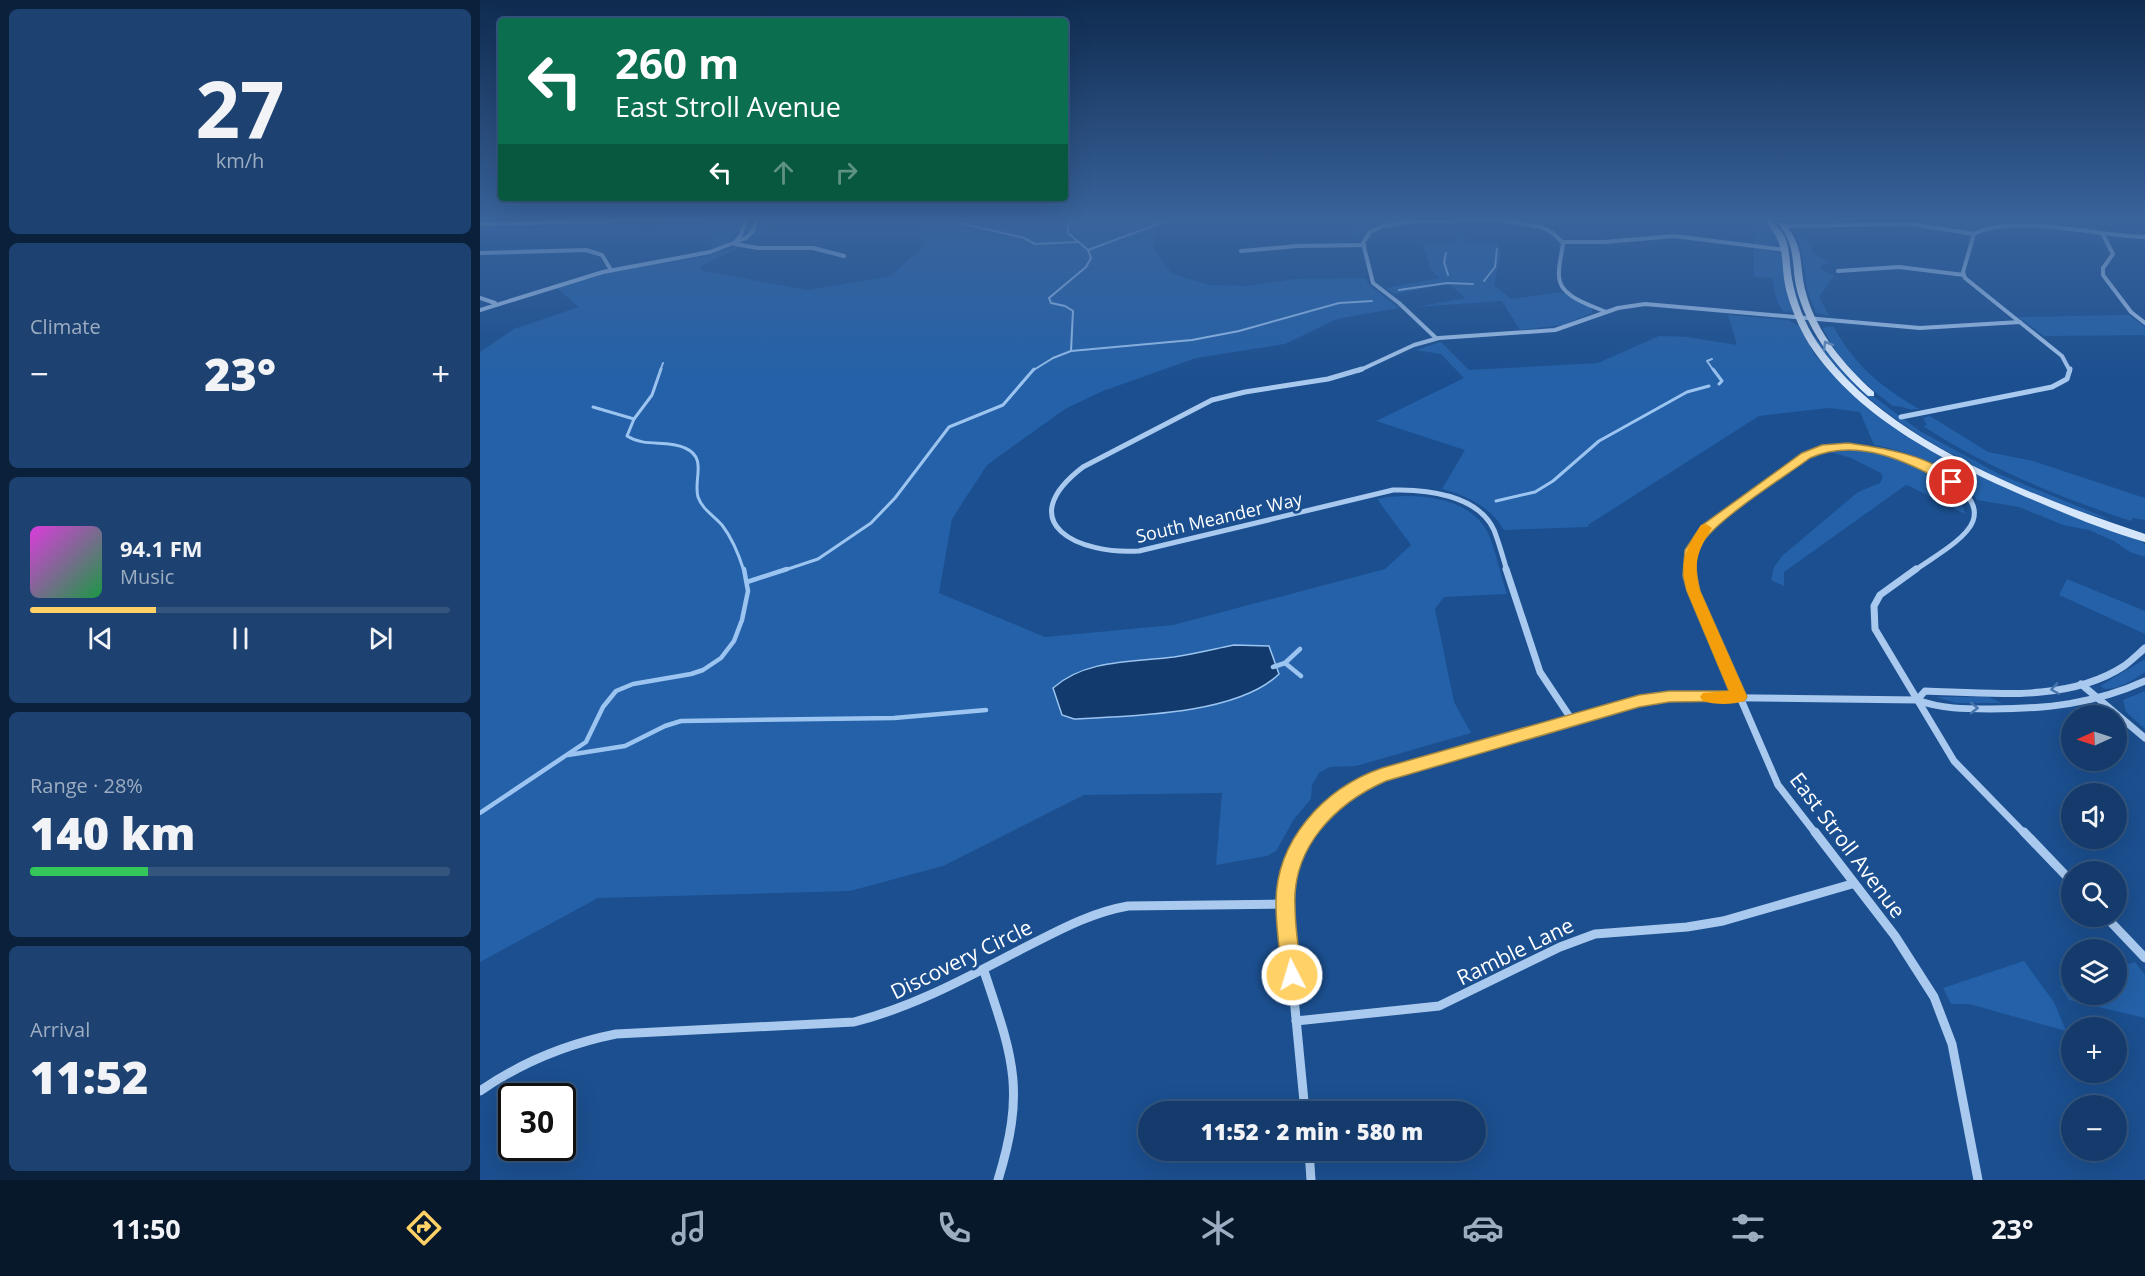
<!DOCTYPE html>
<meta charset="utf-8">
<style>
body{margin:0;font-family:"Open Sans",sans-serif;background:#1d4271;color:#f1f3f6;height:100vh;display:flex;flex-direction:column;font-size:22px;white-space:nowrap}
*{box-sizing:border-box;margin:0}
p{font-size:20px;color:#9dadc1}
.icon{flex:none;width:33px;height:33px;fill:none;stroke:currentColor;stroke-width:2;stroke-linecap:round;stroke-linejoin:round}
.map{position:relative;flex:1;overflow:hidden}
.drawer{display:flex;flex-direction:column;gap:9px;padding:9px;background:#0b203b;width:480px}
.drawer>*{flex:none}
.banner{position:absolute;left:18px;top:18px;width:570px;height:183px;border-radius:6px;box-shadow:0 6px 24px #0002,0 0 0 2px #33557e;background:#0b6e4f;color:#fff;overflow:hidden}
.needle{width:39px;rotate:267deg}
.controls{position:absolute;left:1581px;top:705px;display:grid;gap:12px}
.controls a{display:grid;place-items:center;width:66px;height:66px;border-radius:50%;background:#143b6b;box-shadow:0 6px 24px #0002,0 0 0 2px #33557e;font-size:30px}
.speed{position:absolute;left:18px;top:1083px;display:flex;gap:12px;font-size:30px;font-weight:700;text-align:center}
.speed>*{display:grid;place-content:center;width:78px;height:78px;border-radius:50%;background:#143b6b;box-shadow:0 6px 24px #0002,0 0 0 2px #33557e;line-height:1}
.speed .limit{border:3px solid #111;border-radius:9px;background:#fff;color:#111}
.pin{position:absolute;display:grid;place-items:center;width:51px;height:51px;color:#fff;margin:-26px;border:3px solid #fff;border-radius:50%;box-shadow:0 2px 6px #0007}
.me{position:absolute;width:66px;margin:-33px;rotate:355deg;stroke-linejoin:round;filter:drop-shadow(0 0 4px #0008)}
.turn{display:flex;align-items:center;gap:21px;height:126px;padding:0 18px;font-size:27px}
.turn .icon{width:78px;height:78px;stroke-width:2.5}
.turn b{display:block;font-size:42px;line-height:51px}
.lanes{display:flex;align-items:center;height:57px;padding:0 18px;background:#0003;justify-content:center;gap:30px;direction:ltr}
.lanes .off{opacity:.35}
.big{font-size:45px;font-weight:800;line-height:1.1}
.drawer .tile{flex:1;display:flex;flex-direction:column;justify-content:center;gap:9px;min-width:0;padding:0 21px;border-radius:9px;background:#1d4271}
.drawer .dial{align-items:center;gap:0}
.dial b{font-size:78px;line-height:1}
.song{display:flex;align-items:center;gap:18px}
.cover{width:72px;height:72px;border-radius:9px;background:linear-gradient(135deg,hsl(300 70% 55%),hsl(140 70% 35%))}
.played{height:6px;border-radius:3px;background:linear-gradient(90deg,#ffd166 30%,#33557e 30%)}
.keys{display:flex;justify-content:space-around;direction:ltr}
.heat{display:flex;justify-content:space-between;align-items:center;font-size:33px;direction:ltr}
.charge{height:9px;border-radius:4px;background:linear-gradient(90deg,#34c759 28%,#33557e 0)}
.trip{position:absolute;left:658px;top:1101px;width:348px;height:60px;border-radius:30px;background:#143b6b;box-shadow:0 6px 24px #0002,0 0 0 2px #33557e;font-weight:800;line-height:60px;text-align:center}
.tabs{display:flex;height:96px;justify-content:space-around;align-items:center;background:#08182b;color:#9dadc1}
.tabs .icon{width:42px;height:42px}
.tabs .selected{color:#ffd166}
.tabs b{font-size:27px;color:#f1f3f6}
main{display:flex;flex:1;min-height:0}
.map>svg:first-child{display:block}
.green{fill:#2461a8}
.water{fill:#123a6d;stroke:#9cc4f0;stroke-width:1.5}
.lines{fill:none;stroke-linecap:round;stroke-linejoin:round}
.stream-far2{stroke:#9cc4f0;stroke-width:2}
.stream-far1{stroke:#9cc4f0;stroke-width:3}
.stream{stroke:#9cc4f0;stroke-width:4.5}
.street-far3{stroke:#a9c9ee;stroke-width:4}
.street-far2{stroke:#a9c9ee;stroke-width:5}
.street-far1{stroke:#a9c9ee;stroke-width:7}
.street{stroke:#a9c9ee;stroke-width:9}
.secondary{fill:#d6e6fa;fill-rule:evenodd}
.oneway{stroke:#668bba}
.oneway2{stroke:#4674ac}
.route{fill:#ffd166;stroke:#a68842;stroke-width:1.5}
.slow{fill:#f59e0b}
.labels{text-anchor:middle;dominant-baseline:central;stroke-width:6;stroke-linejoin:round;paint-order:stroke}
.street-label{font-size:18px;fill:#fff;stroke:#1b4f8f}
.near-street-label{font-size:21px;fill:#fff;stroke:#1b4f8f}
</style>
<main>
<section class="drawer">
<div class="tile dial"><b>27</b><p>km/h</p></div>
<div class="tile"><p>Climate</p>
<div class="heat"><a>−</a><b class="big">23°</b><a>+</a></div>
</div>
<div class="tile">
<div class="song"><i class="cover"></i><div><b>94.1 FM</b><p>Music</p></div></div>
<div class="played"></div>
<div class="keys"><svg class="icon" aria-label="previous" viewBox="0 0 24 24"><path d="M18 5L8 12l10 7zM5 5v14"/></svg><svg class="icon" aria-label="pause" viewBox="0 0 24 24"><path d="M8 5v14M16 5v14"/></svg><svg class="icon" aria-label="next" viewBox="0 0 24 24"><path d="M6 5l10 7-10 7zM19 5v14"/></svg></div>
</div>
<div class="tile"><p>Range · 28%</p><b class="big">140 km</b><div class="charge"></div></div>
<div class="tile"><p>Arrival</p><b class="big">11:52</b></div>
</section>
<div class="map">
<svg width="1665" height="1180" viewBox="0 0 1665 1180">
<rect width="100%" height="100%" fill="#1b4f8f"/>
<g class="green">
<path d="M287,218H357L360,222L438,221L445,218H679L673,248L692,274L730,285L767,286L815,279L885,278L890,286L919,308L857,319L805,344L716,358L623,391L585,409L507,465L472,519L459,593L565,637L693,625L905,569L931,545L897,499C930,492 988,495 1007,531C1016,550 1020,574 1027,594L964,597L955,609L974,702L991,733L876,766L850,767L839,773L832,785L831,799L814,819L796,851L787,856L736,865L742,793L604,795L463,866L370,891L118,898L0,962V352L34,329L99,307L77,288L129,273L219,257L256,247H259L222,266V271L328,290L411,276L445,245L435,222L289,225L272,242L270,239L277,232L282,221Z"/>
<path d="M870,218H1013C984,219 890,211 878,241L874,239Z"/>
<path d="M1258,218H1281L1291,228L1301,244L1295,243L1292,246L1274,244V225Z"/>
<path d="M251,220L261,223C256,239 248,243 232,249L230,231L168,227L0,234V226Z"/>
<path d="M970,223H977L986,243L1017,242L1021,254L1014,285L1031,299L1081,292L1112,308V313L1082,325L1040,330L1022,301L936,307L985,298L969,284L914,294L906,288L959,278L951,270L943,244L978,243Z"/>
<path d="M1320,230L1331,245L1333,253L1351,263L1342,265L1340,268L1354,276L1339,297L1349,316L1336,313L1327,289L1321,246L1313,231Z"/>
<path d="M1274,248L1293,251L1302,255L1305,289L1313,311L1304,312C1296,303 1294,290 1293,278L1274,277Z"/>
<path d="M1248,315L1308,320L1319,326L1335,355L1367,390L1383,403L1459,453L1661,541L1665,544V557L1650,552L1634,541L1609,530L1583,525L1539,507L1497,500C1474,468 1432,452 1394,445L1380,412L1349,408L1279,416L1108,525V527L1024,530C1012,508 986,495 962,489L985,450L896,421L984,378L961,354L936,350L961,342L989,370L1118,363L1179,336L1207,337L1257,345Z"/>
<path d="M1649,315L1665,327V335L1564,336L1538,317Z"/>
<path d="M1353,326C1375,366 1400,386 1439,409C1429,411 1422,405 1413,406C1384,384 1358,361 1343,328Z"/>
<path d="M1332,334L1378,385L1440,431L1519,474L1631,520C1547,499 1439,445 1376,387C1368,380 1358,373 1352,365C1345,355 1338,344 1332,334Z"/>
<path d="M1450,416L1508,452L1553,461L1665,498V520L1653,518L1651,521C1579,497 1507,468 1443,426L1447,425L1443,418Z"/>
<path d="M1375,450C1413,455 1477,469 1485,514C1476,510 1429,485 1426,485L1304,572V586L1291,580L1294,567L1302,556L1378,492L1400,483L1403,477L1401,473L1371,458L1350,452Z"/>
<path d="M1587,579L1665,611V634L1579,595Z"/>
<path d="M1665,659V672C1654,680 1639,689 1625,689L1620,686Z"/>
<path d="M1665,691V729L1646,712L1643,700Z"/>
<path d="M1456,697H1508L1522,703H1476Z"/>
<path d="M1544,961L1574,1002L1586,1031L1489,1004H1471L1463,988Z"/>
<path d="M1655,962L1665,975V1018L1589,1000L1580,986L1591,982L1592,994H1636L1637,968Z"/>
</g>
<path class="water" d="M754,645L789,646L799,674C757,715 650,716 594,719L582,715L573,688C605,659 654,662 694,657C714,654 734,649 754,645Z"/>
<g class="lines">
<g class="stream-far2">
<path d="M463,219L544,238L555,244L598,242"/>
<path d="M608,250L694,218"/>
<path d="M966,253L964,262L968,275"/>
<path d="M1004,281L1015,267L1017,249"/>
<path d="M919,290L967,283L993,284"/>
<path d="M591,351L712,340L759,331L859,303L892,301"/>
<path d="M1232,359L1227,361L1234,371"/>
<path d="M180,371L183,363"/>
<path d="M552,371L573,358L591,351L593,311L585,306L571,303L569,298L606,267L611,258L608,250L588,233V226L595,218"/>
</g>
<g class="stream-far1">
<path d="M181,369L172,395L154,419L147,436C166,448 186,439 205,448C228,458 213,479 218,497C222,509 234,516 242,525C252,538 259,555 264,571"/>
<path d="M1233,369L1242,381L1239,384"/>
<path d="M113,407L154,419"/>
<path d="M1016,501L1055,492L1073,481L1119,441L1207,392L1229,386"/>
<path d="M302,571L338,559L391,523L415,498L469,427L523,405L554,369"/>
</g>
<g class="stream">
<path d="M267,582L307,569"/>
<path d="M805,663L820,649"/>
<path d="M793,667L805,663L821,676"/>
<path d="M88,755L145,746L185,726L201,721L414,718L506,710"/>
<path d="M0,813L106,742L123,707L136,691L153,684L211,674L223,670L241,658L254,641L262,620L268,591L264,569"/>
</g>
<g class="street-far3">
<path d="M1304,226L1431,224L1494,234"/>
<path d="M1623,235L1633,254L1623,268V275L1651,312L1665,323"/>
<path d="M256,241L261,235L266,218"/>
<path d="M1082,242H1125L1194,236L1306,250"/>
<path d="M255,244L278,248H333L364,256"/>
<path d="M761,251L817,246L884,245"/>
<path d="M0,253L106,250L122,255L131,270"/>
<path d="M1358,271L1419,267L1484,275"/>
<path d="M0,298L15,303"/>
<path d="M0,310L123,272L230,252L266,238L273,231L277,218"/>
<path d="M956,338L919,303L893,283L883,243L890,232L903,226L934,221L1021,220L1061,227L1073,233L1083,243C1082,254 1078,265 1079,276C1079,297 1111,305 1126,312"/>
<path d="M878,371L934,345L959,338L1075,330L1138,308L1165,304L1440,328L1540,322"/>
<path d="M1590,371L1582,356L1485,278L1483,272L1494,234C1534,213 1618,236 1665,237"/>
</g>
<g class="street-far2">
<path d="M882,369L848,379L765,392L732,400L603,467C530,523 599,555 659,551L913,490C946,489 998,495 1014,530C1019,543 1023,557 1027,571"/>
<path d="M1421,417L1572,387L1587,379L1590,369"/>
<path d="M1210,571L1212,551L1225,529L1329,453C1345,447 1361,445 1379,447C1406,450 1507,481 1493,521C1486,540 1450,559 1434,571"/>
</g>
<g class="street-far1">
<path d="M1026,569L1060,672L1092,720"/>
<path d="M1210,569L1214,591L1298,785L1336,834"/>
<path d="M1436,569L1400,595L1394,606L1395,629L1474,761L1545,834"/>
<path d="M1601,684L1665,738"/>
<path d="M1437,700L1445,691C1508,693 1588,703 1644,666C1651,661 1658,654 1665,648"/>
<path d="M827,834L855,802L890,780L1173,699L1189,697L1437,700C1461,709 1485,709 1511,709C1565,709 1615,704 1665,681"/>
</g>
<g class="street">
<path d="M1335,832L1415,936L1454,997L1472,1044L1498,1180"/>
<path d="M1544,832L1592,882"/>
<path d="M1625,916L1665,958"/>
<path d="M504,971C533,1058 546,1089 518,1180"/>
<path d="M816,1021L959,1006L1080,947L1115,934L1207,927L1243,921L1372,884"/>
<path d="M0,1091C42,1062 86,1044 136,1034L374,1022C433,1007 484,979 538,951C574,933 608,913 648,906L805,904"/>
<path d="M825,1112L805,904L813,864L828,832"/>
<path d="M829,1150L831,1180"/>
</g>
<g class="secondary">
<path d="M159,218H264L261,220L0,226V222Z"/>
<path d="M1283,218H1290L1304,235L1307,243C1310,255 1310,267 1312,279C1316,301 1325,324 1337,342C1402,441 1557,498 1665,534V542C1629,532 1593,517 1558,502C1474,466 1381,423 1329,344C1319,328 1311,308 1306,290C1299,256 1308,247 1283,218Z"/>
<path d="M1300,223H1304C1326,248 1318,264 1326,293C1337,333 1364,365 1394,392V396H1388C1357,368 1330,335 1318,294C1310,266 1318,250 1299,224Z"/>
</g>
</g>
<defs><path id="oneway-chevron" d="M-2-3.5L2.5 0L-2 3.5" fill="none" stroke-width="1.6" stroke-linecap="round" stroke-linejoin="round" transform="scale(1.5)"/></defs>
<use class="oneway" href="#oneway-chevron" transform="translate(1347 345) rotate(-121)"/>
<g class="oneway2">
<use href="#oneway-chevron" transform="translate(1575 689) rotate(172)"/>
<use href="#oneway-chevron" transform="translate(1494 708) rotate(1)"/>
</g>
<linearGradient id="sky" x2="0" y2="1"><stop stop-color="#0f2b4f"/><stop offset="0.57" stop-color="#39639b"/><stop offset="1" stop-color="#39639b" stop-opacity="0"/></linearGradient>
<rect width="1665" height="384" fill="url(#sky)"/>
<path class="route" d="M1368,443C1402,448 1453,455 1478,482L1472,485L1468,484C1427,461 1377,437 1330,458C1306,476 1228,524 1218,550C1214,562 1217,579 1220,591L1267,697L1264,701L1189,702L1159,707L906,781C856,803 812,847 815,906C815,929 819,952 822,975L819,981L812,984L805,981L802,975C800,952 796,928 796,905C795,841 844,788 902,768L1159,695L1189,691H1249L1207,591L1203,576L1205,550L1221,526L1322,453L1342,445Z"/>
<path class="slow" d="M1226,524L1232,528C1217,552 1213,563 1220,591L1267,697L1264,701C1253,705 1234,705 1223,701L1220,697L1223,693L1249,691L1207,591C1199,560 1205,551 1221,525Z"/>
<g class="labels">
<g class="street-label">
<text transform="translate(739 517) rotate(-13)">South Meander Way</text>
</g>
<g class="near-street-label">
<text transform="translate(1368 845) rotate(53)">East Stroll Avenue</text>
<text transform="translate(1035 951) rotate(-26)">Ramble Lane</text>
<text transform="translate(481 959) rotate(-26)">Discovery Circle</text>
</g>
</g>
</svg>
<div class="controls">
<a><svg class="needle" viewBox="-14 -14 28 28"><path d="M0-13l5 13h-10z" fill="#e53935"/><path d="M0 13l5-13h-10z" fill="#9dadc1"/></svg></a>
<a><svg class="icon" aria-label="sound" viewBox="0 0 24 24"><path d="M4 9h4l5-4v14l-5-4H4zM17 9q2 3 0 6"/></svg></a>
<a><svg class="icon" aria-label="search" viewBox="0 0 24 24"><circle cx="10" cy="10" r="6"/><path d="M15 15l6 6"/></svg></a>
<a><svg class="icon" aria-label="layers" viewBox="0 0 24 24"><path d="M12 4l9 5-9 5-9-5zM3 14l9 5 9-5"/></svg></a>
<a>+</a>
<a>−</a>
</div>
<div class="speed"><div class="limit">30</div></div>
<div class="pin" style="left:1472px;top:482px;background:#d93025"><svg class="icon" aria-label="arrive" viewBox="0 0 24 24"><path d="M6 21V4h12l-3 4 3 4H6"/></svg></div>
<svg class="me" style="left:812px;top:975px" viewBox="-20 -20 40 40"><circle r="17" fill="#ffd166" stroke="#fff" stroke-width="3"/><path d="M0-11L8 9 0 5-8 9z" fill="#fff"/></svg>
<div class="trip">11:52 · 2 min · 580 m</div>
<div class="banner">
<div class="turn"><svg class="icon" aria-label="left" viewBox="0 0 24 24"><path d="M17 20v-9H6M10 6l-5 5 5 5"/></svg><div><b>260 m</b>East Stroll Avenue</div></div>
<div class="lanes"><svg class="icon" aria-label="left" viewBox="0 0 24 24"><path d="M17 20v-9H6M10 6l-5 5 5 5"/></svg><svg class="icon off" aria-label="ahead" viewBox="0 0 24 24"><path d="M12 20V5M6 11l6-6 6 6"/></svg><svg class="icon off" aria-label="right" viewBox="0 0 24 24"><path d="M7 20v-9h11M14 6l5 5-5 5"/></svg></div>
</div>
</div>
</main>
<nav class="tabs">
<b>11:50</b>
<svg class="icon selected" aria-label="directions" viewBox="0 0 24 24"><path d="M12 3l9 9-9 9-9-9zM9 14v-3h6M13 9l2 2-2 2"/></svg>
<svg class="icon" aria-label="music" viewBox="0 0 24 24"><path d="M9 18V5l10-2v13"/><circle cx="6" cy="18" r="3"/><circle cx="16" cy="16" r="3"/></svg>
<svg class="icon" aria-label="phone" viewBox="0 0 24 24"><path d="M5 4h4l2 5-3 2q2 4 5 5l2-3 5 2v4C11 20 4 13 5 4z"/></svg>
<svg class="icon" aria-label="climate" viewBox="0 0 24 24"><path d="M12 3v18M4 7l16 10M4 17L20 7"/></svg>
<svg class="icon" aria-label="car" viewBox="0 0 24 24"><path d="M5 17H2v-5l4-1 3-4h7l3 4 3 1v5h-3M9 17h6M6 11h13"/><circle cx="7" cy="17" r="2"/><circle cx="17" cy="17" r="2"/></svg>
<svg class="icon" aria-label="filters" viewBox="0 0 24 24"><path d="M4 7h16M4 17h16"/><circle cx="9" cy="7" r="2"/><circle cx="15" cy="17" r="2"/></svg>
<b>23°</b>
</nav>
